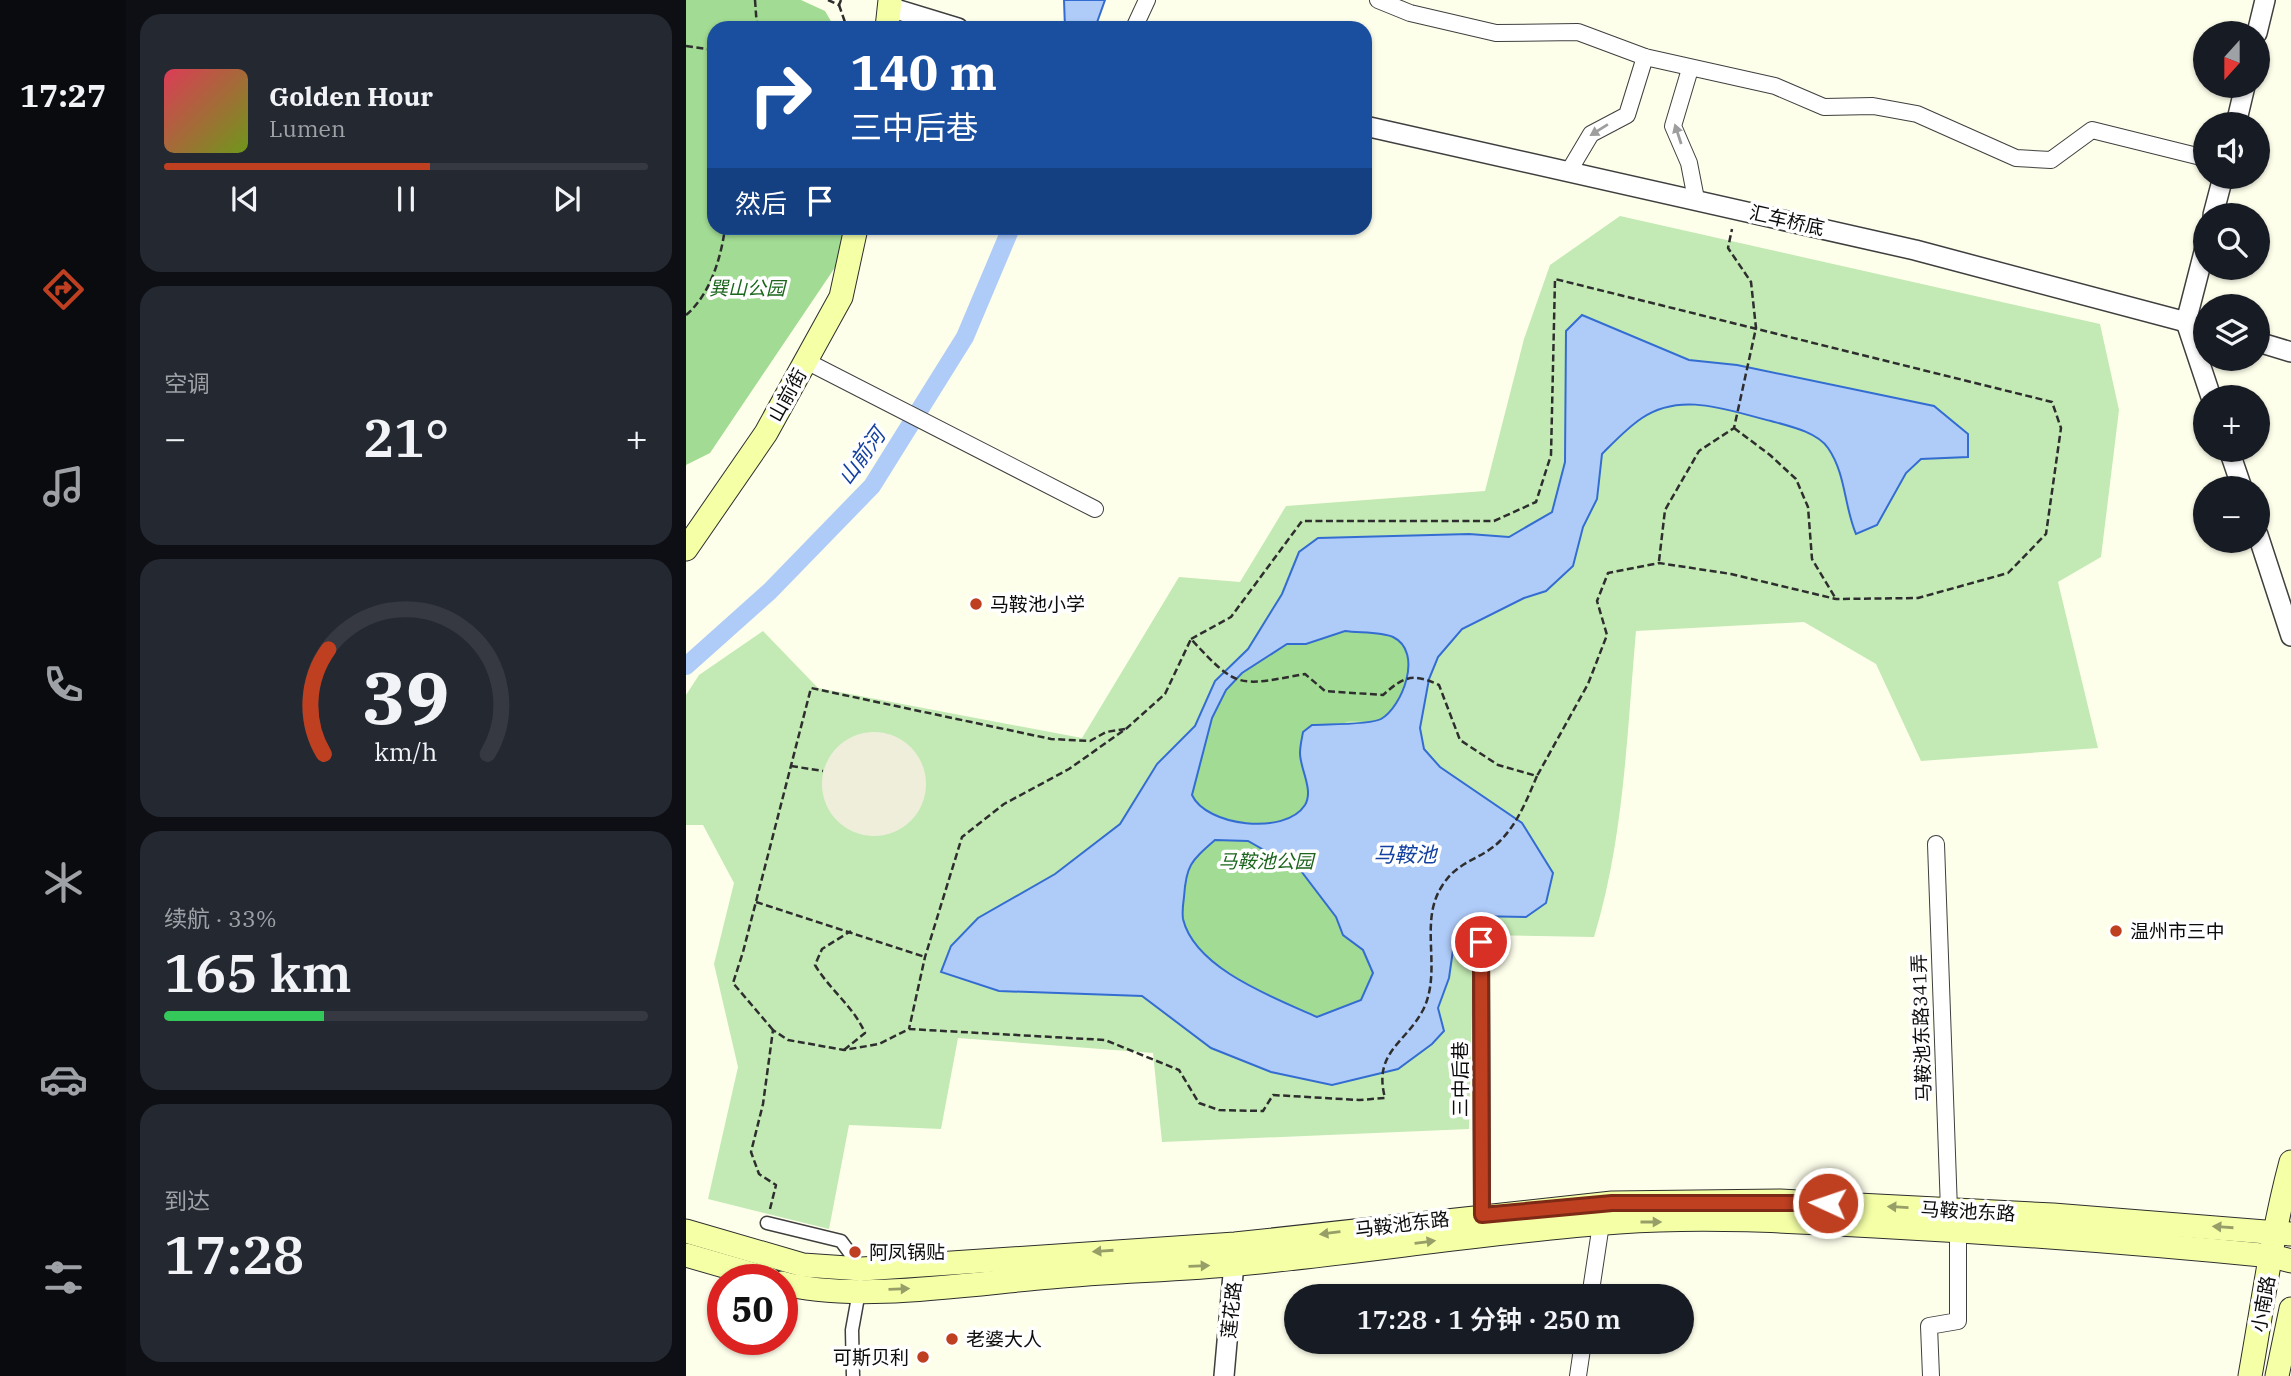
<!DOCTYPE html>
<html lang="zh">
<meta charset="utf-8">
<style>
body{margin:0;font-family:"IBM Plex Serif","Noto Sans SC",serif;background:#242831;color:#f1f3f6;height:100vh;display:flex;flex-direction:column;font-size:26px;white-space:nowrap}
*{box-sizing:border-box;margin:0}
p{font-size:23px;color:#9ea1a6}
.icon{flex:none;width:38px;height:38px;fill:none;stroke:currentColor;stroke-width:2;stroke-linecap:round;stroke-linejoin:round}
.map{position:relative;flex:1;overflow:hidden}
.details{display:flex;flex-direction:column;gap:14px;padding:14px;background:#0d0f14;width:560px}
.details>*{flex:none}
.banner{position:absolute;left:21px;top:21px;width:665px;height:214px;border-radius:21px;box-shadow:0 2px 5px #0004;background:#1a4fa0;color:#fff;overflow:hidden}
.needle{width:46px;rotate:201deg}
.buttons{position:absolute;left:1507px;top:21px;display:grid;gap:14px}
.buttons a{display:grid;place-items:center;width:77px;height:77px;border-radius:50%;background:#171b24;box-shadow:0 2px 5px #0004;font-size:35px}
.speed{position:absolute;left:21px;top:1264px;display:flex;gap:14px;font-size:35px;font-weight:700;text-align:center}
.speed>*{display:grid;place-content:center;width:91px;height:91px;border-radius:50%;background:#171b24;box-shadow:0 2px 5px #0004;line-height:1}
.speed .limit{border:10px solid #d22;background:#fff;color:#111}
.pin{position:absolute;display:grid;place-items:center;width:60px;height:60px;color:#fff;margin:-30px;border:4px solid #fff;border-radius:50%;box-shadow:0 2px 7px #0007}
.me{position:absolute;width:77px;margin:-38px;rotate:273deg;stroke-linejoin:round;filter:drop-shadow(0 0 5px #0008)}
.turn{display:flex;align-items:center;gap:24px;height:147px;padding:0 28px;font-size:32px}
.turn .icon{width:91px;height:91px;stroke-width:2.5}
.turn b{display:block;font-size:49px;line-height:60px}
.then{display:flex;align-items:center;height:66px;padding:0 28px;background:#0003;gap:14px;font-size:26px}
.big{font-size:52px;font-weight:600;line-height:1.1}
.details .widget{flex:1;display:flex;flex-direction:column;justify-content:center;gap:10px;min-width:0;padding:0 24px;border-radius:21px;background:#242831}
.details .dial{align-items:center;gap:0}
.dial svg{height:182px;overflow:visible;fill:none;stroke:#363941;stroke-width:7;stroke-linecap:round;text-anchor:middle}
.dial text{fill:#f1f3f6;stroke:none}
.song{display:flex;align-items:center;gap:21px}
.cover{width:84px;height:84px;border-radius:10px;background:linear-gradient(135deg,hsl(350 70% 55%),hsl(80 70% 35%))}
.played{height:7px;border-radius:4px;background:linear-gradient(90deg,#bf3f21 55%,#363941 55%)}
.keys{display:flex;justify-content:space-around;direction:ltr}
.heat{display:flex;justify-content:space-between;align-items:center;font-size:38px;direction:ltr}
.charge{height:10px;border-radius:5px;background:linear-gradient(90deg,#34c759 33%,#363941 0)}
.trip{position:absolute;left:598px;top:1284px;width:410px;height:70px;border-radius:35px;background:#171b24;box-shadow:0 2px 5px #0004;font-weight:600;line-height:70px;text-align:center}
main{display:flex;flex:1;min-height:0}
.dock{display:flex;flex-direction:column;width:126px;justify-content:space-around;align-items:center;background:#090b0e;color:#9ea1a6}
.dock .icon{width:49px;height:49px}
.dock .current{color:#bf3f21}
.dock b{font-size:32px;color:#f1f3f6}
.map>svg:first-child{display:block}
.green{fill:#c3eab4}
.forest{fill:#a2db93}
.plaza{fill:#eeeedb}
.water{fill:#afcbf8;stroke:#346dd1;stroke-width:2;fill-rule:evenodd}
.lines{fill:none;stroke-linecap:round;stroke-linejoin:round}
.canal{stroke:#afcbf8;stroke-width:18}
.pedestrian-casing{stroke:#3f3f3f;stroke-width:15}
.minor-casing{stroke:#3f3f3f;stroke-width:18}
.tertiary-casing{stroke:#3f3f3f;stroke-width:22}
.secondary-casing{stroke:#2e2e2e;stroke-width:25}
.path{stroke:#2e2e2e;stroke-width:2.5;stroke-dasharray:7 3.5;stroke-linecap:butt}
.pedestrian{stroke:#fff;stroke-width:12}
.minor{stroke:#fff;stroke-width:16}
.tertiary{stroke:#fff;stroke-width:19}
.secondary{stroke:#f4ffa6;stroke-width:23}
.oneway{fill:#9e9e9e}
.oneway2{fill:#979e68}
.route-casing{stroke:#7c2915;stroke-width:18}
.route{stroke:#bf3f21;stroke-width:12}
.poi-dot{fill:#bf3f21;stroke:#fff;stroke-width:2.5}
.labels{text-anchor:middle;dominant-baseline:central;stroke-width:7;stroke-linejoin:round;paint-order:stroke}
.street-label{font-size:19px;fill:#0c0c0c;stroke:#fff}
.park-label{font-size:19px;font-style:italic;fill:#1b651d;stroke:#fff}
.poi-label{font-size:19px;fill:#0c0c0c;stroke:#fff;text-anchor:start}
.water-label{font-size:21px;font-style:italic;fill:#1341a1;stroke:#fff}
</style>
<main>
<nav class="dock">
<b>17:27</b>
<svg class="icon current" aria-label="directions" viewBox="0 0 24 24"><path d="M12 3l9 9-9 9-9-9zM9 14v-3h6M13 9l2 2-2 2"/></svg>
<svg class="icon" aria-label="music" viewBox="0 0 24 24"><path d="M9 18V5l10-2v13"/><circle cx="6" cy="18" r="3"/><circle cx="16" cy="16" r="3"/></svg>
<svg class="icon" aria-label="phone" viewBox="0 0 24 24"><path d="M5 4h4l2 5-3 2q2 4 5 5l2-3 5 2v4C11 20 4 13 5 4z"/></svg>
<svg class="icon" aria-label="climate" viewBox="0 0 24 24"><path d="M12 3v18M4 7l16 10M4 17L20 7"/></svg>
<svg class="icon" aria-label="car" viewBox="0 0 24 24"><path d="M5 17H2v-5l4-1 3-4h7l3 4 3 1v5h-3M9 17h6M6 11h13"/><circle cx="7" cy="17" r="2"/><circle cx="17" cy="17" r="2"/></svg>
<svg class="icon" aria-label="filters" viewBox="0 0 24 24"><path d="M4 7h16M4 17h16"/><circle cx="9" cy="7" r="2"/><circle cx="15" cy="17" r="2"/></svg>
</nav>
<section class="details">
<div class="widget">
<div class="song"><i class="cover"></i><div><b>Golden Hour</b><p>Lumen</p></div></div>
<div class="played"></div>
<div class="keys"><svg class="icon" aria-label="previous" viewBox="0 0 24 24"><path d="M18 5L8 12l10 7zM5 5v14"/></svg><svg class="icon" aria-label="pause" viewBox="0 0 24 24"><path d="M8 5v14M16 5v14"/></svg><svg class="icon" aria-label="next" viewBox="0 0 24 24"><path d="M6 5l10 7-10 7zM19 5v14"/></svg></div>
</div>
<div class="widget"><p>空调</p>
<div class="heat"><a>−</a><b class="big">21°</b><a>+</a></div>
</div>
<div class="widget dial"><svg viewBox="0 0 100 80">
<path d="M14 69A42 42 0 1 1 86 69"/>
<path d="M14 69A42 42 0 0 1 16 23" stroke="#bf3f21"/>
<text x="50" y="56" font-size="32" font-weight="700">39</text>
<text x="50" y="72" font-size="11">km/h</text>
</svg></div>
<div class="widget"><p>续航 · 33%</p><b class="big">165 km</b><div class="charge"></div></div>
<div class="widget"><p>到达</p><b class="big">17:28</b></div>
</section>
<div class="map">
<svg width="1605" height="1376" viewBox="0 0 1605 1376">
<rect width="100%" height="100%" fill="#feffeb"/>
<path class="green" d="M934,216L1414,324L1433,410L1415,557L1372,582L1412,748L1235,761L1190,664L1118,622L950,631C941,733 938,839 908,937L788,935L783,1129L476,1142L467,1053L272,1038L255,1129L163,1125L143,1229L22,1199L52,1067L28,964L48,883L17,825H0V695L13,675L77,631L132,688L396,738L493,577L554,582L600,506L799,491L838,339L864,265Z"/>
<g class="forest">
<path d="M0,0H115L139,11L149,28H28V228H157L152,263L24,453L0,465Z"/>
<path d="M659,631C673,633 695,632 707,638C738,652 716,708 694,720C683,726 669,718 658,723C642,729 627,745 614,755C617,769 625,789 620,803C606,838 520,824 506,795L526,718L540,690L556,673L601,644H620Z"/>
<path d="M529,840L562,841L616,871L650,917L657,935L677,950L687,973L675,1000L631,1017C589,998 510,969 497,919C496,912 497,904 498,897C500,865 505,861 529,840Z"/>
</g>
<circle class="plaza" cx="188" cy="784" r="52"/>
<g class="water">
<path d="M378,0H419L409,28H379Z"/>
<path d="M896,315L1003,360L1051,365L1248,406L1282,434V457L1235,459L1220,473L1191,525L1170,534C1158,506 1160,474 1142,448C1131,432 1103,426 1085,421C1043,411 996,391 956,418C941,428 928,442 916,454L911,499L897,527L887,566L860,591L838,598L776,629L752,657L743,679L734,728L738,749L754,767L836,823L867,873L860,903L840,917L787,916L769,936L763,978L752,1008L758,1031L746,1044L712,1069L646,1085L585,1072L525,1048L456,996L313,991L255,972L265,946L292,918L369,874L434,824L471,764L509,726L529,681L562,649L596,594L613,552L632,538L783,534L823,537L866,512L879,462L880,331ZM659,631C673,633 695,632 707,637C738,652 716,707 695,719C684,725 642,724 626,725L617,732C616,738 614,746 614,753C614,769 628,790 619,805C599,836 520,826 506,795L526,718L540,690L556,673L601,644H620ZM529,840L562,841L615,871L650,917L657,935L677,950L687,973L675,1000L631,1017C589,998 509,969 497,919C496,912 497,904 498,897C500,865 505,861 529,840Z"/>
</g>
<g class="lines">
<path class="canal" d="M0,666L84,591L186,486L279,337L325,228"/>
<defs>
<g id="pedestrian">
<path d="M81,1223L155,1241L175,1268"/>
<path d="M167,1376L166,1330L174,1286"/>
</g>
<g id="minor">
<path d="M692,0L724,13L810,33L892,32L959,57L1089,86L1138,107L1187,106L1231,114L1330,158L1365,160L1406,130L1519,158"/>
<path d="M448,28L461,0"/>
<path d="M1004,69L987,126L1003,163L1010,199"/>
<path d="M883,171L905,134L941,115L959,57"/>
<path d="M120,361L409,509"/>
<path d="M1250,844L1263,1210"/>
<path d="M795,942L796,1215"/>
<path d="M904,1297L915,1224"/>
<path d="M892,1376L897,1342"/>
<path d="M1245,1376L1243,1326L1272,1321V1230"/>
</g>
<g id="tertiary">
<path d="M203,7L272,28"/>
<path d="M1571,33L1579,0"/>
<path d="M1550,124L1559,86"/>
<path d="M679,126L1229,250L1519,327"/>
<path d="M1527,215L1537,177"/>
<path d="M1519,248L1500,322L1525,397"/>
<path d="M1572,342L1605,352"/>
<path d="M1543,450L1556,488"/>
<path d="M1572,535L1605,636"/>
<path d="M538,1376L549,1252"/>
</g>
<g id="secondary">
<path d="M201,28L204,0"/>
<path d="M0,549L80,433L155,297L170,228"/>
<path d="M0,1231L117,1265L176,1269L549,1244L926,1203L1094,1201L1367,1215L1605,1234"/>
<path d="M0,1255L83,1279"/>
<path d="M96,1283C167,1303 290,1283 365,1277C428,1271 491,1270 553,1264C680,1252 806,1231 933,1222C1018,1216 1104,1221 1189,1226C1321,1233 1453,1243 1586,1256L1605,1261"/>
<path d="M1564,1376C1577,1304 1586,1233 1605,1162"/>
<path d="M1591,1376L1605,1309"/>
</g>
</defs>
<use href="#pedestrian" class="pedestrian-casing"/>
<use href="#minor" class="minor-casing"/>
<use href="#tertiary" class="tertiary-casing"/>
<use href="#secondary" class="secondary-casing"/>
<g class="path">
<path d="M69,0L71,28"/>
<path d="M142,0L153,5L155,0"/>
<path d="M153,5L161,28"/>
<path d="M0,46L28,50"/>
<path d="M0,315C24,295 35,258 39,228"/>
<path d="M1048,428L1084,455L1110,479L1122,507L1126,559L1150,599"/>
<path d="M973,561L979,510L1013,451L1048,428L1070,328L1065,282L1042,248L1046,229"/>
<path d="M505,639L545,617L616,521H808L850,502L865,455L869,279L1366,402L1375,428L1360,534L1322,573L1232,598L1150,599L1045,574L973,563L922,573L911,601L921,635L902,684L851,776"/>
<path d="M105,766L137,771"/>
<path d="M70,902L239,957"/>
<path d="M87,1030L47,983L57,952L125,688L365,739L404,741L420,732L439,729"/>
<path d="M158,1050L179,1033C168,1007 143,989 129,965L136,949L165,931"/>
<path d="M84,1209L90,1185L73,1174L65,1152L77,1104L87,1030L102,1040L158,1050L193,1044L223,1029L419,1040L493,1070L513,1103L533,1110L577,1111L587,1095L673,1100L699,1098C687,1052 719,1044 737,1010C757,970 732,923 756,886C772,860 795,860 814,841C832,823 841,799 851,776L812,765L774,740L753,685C727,673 718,676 697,695L639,691L619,674C552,686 552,690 505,639L479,694L441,728L383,769L318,804L276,837L239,957L223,1029"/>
</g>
<use href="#pedestrian" class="pedestrian"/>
<use href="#minor" class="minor"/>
<use href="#tertiary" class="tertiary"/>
<use href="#secondary" class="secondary"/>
</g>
<defs><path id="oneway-solid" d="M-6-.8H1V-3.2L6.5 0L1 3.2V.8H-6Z" transform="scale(1.75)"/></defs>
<g class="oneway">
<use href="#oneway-solid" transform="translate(913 130) rotate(148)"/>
<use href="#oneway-solid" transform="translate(992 134) rotate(-108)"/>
</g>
<g class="oneway2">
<use href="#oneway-solid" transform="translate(1212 1207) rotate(-177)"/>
<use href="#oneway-solid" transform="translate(965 1222)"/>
<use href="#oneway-solid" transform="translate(1537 1227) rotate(-176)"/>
<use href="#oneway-solid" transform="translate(644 1233) rotate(173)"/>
<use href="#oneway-solid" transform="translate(739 1242) rotate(-7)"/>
<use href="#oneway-solid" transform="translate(417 1251) rotate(176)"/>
<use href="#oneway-solid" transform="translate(513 1266) rotate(-2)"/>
<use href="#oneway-solid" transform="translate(213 1289) rotate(-2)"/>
</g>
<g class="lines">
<defs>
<path id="route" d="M795,942L796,1215L926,1203H1142"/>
</defs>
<use href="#route" class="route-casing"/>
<use href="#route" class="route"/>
</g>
<g class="poi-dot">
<circle cx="290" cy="604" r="7"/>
<circle cx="1430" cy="931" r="7"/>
<circle cx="169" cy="1252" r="7"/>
<circle cx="266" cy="1339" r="7"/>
<circle cx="237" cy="1357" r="7"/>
</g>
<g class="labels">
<g class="street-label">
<text transform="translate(1101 220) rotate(13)">汇车桥底</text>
<text transform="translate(101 395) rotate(-61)">山前街</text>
<text transform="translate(1235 1028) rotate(-92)">马鞍池东路341弄</text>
<text transform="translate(774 1079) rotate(-90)">三中后巷</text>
<text transform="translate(1282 1211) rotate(3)">马鞍池东路</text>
<text transform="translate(716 1224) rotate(-7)">马鞍池东路</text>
<text transform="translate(1577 1304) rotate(-80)">小南路</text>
<text transform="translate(545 1310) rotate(-84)">莲花路</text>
</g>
<g class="park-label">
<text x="61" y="288">巽山公园</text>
<text x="580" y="861">马鞍池公园</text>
</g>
<g class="poi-label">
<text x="304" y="604">马鞍池小学</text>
<text x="1444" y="931">温州市三中</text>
<text x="183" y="1252">阿凤锅贴</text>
<text x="280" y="1339">老婆大人</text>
<text x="223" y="1357" text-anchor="end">可斯贝利</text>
</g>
<g class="water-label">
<text transform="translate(175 456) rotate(-54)">山前河</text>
<text x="719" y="854">马鞍池</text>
</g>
</g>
</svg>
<div class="buttons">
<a><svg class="needle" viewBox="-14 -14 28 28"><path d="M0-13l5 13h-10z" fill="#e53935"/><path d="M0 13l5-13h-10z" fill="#9ea1a6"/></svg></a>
<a><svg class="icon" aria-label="sound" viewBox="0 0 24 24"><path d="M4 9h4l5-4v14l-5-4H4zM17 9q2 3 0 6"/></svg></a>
<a><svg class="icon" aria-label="search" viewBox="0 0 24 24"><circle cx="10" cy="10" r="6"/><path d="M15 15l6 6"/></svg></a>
<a><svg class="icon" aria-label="layers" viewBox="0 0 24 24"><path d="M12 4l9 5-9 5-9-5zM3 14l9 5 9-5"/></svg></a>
<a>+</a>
<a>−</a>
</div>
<div class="speed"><div class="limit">50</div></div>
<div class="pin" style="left:795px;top:942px;background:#d93025"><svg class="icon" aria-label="arrive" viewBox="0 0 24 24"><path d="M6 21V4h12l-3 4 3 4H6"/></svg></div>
<svg class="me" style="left:1142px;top:1203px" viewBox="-20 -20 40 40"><circle r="17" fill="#bf3f21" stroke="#fff" stroke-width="3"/><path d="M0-11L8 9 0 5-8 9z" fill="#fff"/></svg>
<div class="trip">17:28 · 1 分钟 · 250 m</div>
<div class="banner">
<div class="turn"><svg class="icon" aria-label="right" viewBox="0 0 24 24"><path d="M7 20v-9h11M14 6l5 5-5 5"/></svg><div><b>140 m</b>三中后巷</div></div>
<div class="then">然后<svg class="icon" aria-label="arrive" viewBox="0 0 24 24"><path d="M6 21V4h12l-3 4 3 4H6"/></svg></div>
</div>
</div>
</main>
